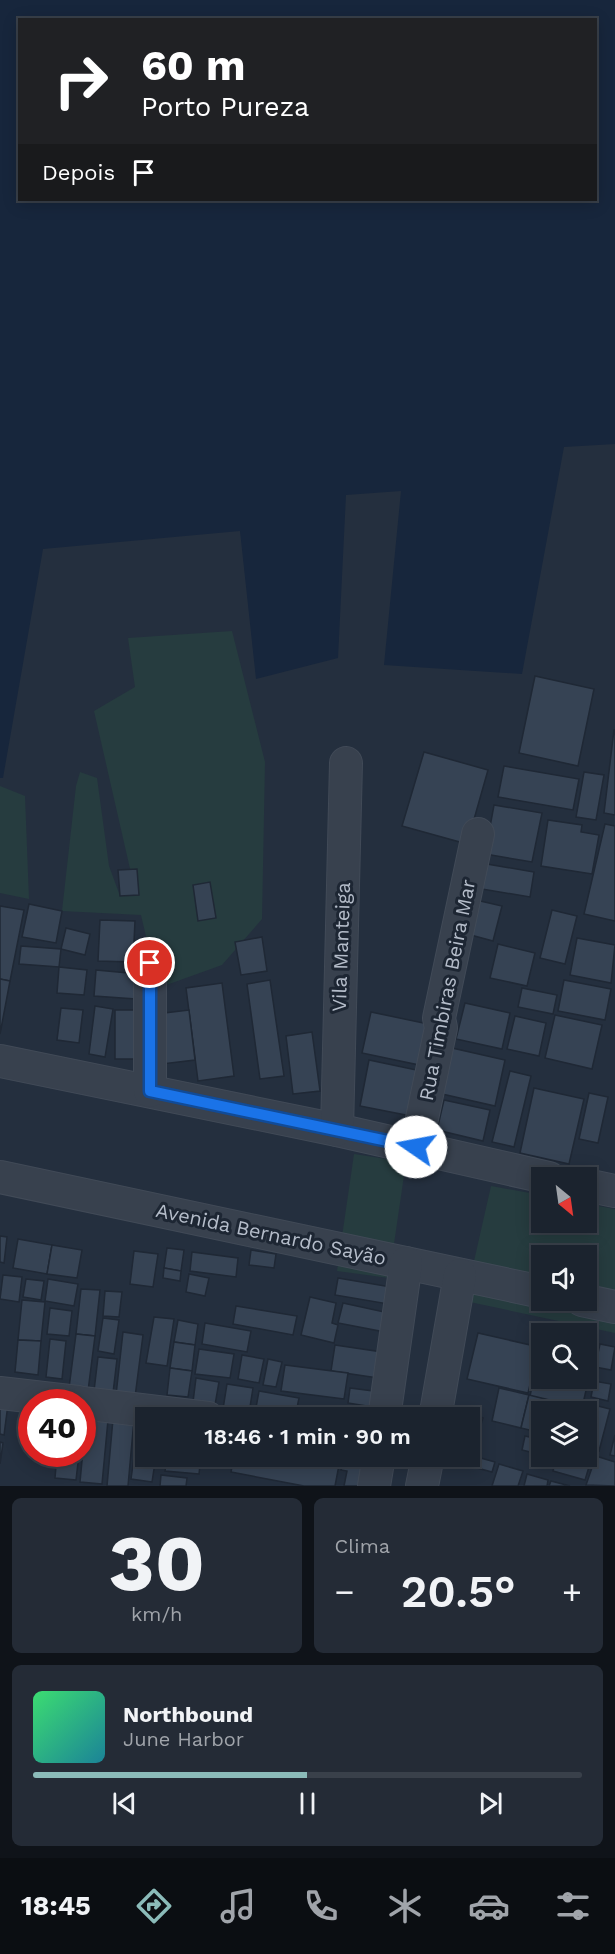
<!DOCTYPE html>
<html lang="pt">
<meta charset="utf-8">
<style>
body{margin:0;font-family:"Work Sans",sans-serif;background:#242b36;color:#f1f3f6;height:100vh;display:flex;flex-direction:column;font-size:22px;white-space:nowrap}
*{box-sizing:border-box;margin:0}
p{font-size:20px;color:#a0a4aa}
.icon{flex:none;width:33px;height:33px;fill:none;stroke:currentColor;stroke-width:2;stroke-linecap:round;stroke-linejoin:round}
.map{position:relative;height:1486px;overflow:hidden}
.details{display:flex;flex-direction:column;gap:12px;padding:12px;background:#0f1319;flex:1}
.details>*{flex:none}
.top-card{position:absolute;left:18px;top:18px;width:579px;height:183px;border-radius:0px;box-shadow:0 3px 15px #0003,0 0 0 2px #39404a;background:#202124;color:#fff;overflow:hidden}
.needle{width:39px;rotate:151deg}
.controls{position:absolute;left:531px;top:1167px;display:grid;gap:12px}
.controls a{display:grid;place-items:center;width:66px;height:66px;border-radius:0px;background:#1b232e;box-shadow:0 3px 15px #0003,0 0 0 2px #39404a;font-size:30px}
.speed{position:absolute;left:18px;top:1389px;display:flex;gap:12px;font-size:30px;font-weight:700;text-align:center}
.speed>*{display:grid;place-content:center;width:78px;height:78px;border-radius:50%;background:#1b232e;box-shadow:0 3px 15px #0003,0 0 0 2px #39404a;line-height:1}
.speed .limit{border:9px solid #d22;background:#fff;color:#111}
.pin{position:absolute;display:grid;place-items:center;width:51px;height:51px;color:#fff;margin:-26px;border:3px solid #fff;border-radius:50%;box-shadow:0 2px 6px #0007}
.me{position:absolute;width:66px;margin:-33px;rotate:282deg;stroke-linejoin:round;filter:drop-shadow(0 0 4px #0008)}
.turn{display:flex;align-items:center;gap:21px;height:126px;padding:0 24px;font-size:27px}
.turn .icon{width:78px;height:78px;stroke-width:2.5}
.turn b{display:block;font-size:42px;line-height:51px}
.then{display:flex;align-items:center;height:57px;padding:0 24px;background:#0003;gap:12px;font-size:22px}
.big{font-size:45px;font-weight:600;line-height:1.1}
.details .tile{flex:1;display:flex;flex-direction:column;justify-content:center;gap:9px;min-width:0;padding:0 21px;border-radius:9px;background:#242b36}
.details .dial{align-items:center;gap:0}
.dial b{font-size:78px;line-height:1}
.song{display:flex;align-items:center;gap:18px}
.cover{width:72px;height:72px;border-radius:9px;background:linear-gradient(135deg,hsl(140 70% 55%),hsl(190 70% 35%))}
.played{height:6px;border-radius:3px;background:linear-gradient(90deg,#8bbbb9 50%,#39404a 50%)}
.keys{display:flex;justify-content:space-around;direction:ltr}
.heat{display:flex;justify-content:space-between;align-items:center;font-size:33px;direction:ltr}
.details .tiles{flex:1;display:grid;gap:12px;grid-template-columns:1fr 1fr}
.tile:last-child{grid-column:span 2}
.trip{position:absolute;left:135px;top:1407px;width:345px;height:60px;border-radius:0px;background:#1b232e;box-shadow:0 3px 15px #0003,0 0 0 2px #39404a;font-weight:600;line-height:60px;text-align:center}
.tabs{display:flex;height:96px;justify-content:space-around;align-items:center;background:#0b0e12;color:#a0a4aa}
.tabs .icon{width:42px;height:42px}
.tabs .on{color:#8bbbb9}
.tabs b{font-size:27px;color:#f1f3f6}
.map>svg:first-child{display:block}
.green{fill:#263c3f;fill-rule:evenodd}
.water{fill:#17263c;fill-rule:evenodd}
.building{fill:#364354;stroke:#1f2835;stroke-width:1.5}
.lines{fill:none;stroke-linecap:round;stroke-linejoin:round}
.minor-casing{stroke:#414a57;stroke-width:34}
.minor{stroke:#38414e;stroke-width:32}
.route-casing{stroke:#114b97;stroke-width:15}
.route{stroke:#1a73e8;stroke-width:10}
.labels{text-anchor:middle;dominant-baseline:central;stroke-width:6;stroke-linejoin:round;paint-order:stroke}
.street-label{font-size:20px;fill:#b4bcc9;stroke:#1d2633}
</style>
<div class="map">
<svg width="615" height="1486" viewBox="0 0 615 1486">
<rect width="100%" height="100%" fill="#242f3e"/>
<g class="green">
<path d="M232,631L265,762L262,919L222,965L158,988L141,915L62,911L76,786L80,772L97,778L109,866L120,896L136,895L94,711L135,687L128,638Z"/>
<path d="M0,786L25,796L29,899L0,893Z"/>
<path d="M354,1154L406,1162L389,1278L337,1271Z"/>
<path d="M491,1186L541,1195L542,1222H586L587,1204L615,1209V1333L465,1301ZM542,1256H586V1300H542Z"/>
</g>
<path class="water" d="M0,0H615V444L564,447L522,674L384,665L401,491L346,495L338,658L256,679L240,531L43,549L3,778H0ZM20,20H596V200H20Z"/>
<g class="building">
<path d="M535,676L594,689L578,766L519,753Z"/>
<path d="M614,730H615V815L604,813Z"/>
<path d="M424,752L488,770L467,844L402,826Z"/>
<path d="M504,766L579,779L573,810L498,797Z"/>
<path d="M584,772L604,775L596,820L576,817Z"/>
<path d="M494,805L542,813L532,862L485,854Z"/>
<path d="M548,820L582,825L581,832L599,835L592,874L541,866Z"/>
<path d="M605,824L615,826V921L584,914Z"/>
<path d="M481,863L534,872L530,897L476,888Z"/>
<path d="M137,869L139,895L120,896L118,870Z"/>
<path d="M210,882L216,918L198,921L193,885Z"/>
<path d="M476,900L502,906L493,941L467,934Z"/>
<path d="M29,904L62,911L56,943L22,937Z"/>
<path d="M0,906L24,910L10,981L0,979Z"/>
<path d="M552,910L577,916L565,964L540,958Z"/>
<path d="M100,920L135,921L133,962L98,961Z"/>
<path d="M66,928L90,934L85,955L61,949Z"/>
<path d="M262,937L267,971L241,975L235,942Z"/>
<path d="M577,938L615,945L611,983L570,975Z"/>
<path d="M498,944L535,953L527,986L490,978Z"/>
<path d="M21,946L61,949L59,967L19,964Z"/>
<path d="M59,967L87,970L84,995L57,993Z"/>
<path d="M96,970L139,974L136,999L94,996Z"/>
<path d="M0,979L10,981L0,1034Z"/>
<path d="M270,980L284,1076L260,1079L247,984Z"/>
<path d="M564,980L611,989L605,1020L558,1011Z"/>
<path d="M222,983L234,1076L198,1081L186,988Z"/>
<path d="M522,988L557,995L553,1014L518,1007Z"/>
<path d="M465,1003L510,1013L502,1049L456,1039Z"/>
<path d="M95,1006L113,1009L105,1057L89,1054Z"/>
<path d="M61,1008L83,1010L79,1043L57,1040Z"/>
<path d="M115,1010H136L135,1059H115Z"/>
<path d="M189,1010L195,1060L162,1064L156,1014Z"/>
<path d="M371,1012L433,1025L424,1066L362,1053Z"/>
<path d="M555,1015L602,1025L592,1069L545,1058Z"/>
<path d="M515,1016L546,1023L539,1056L507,1049Z"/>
<path d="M312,1032L320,1091L293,1094L286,1036Z"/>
<path d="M452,1048L505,1060L495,1106L442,1094Z"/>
<path d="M369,1060L426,1072L416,1117L360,1106Z"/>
<path d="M510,1071L531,1076L514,1147L492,1142Z"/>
<path d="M534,1088L584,1099L569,1164L520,1153Z"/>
<path d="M589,1093L608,1097L598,1143L579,1139Z"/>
<path d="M444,1100L490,1110L483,1141L437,1130Z"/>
<path d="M0,1236L7,1237L4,1263L0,1262Z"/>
<path d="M18,1239L52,1245L47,1274L13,1268Z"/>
<path d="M52,1245L82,1250L77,1278L47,1274Z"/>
<path d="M167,1248L184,1250L181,1271L164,1268Z"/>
<path d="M251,1250L276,1254L274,1268L249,1265Z"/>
<path d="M134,1251L158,1254L153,1287L130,1284Z"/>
<path d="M192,1252L238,1258L236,1277L190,1271Z"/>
<path d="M164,1268L181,1271L180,1281L163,1278Z"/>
<path d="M189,1274L209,1278L205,1296L186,1292Z"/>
<path d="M3,1275L22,1277L19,1302L0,1299Z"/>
<path d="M338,1278L391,1287L388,1304L335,1295Z"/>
<path d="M26,1279L44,1281L41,1300L23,1297Z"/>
<path d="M48,1279L78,1284L74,1306L45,1301Z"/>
<path d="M81,1289L100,1290L95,1336L76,1334Z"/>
<path d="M105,1291L122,1292L119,1317L103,1316Z"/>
<path d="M310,1297L336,1303L332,1323L338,1325L334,1343L301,1335Z"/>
<path d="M22,1300L45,1302L41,1341L18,1340Z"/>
<path d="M343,1303L389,1313L385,1332L338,1323Z"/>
<path d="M236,1306L297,1316L293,1335L233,1324Z"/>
<path d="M50,1308L72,1311L69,1336L47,1334Z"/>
<path d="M154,1317L174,1319L167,1366L146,1363Z"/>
<path d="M103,1318L119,1320L114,1354L98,1351Z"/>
<path d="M178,1320L198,1324L195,1345L174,1342Z"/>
<path d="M205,1323L251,1331L247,1352L202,1344Z"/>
<path d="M123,1332L143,1335L135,1397L116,1395Z"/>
<path d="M478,1333L539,1347L528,1393L467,1379Z"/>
<path d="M76,1334L95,1336L88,1391L69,1388Z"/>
<path d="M50,1339L66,1341L62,1379L46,1377Z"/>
<path d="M18,1340L41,1341L38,1375L15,1372Z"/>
<path d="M174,1342L195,1345L192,1371L170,1368Z"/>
<path d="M600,1344L615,1347L611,1370L595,1367Z"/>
<path d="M335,1345L382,1352L378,1378L331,1371Z"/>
<path d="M540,1348L542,1378H586V1358L593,1360L582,1408L530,1396Z"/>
<path d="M199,1349L234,1354L230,1378L195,1374Z"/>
<path d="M242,1355L264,1359L259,1383L238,1379Z"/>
<path d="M98,1357L117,1359L113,1393L94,1391Z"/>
<path d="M268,1359L282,1362L276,1387L263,1385Z"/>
<path d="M285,1365L348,1373L344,1399L281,1391Z"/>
<path d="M170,1368L192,1371L188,1397L167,1395Z"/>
<path d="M196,1378L219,1382L215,1405L193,1402Z"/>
<path d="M594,1381L611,1384L608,1401L591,1397Z"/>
<path d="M227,1384L253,1388L249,1413L223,1409Z"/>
<path d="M350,1388L381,1392L379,1408L348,1403Z"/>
<path d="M499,1388L529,1395L521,1428L492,1421Z"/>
<path d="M259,1391L299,1398L295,1418L255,1413Z"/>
<path d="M529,1395L582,1408L581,1412H542V1433L521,1428Z"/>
<path d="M0,1403L8,1404L4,1435L0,1434Z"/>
<path d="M586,1403L610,1409L599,1451L586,1448V1412H583Z"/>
<path d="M462,1412L483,1418L474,1446L470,1444V1418H461Z"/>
<path d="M86,1418L108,1420L102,1484L80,1482Z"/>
<path d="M113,1419L134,1420L128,1486H107Z"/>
<path d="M139,1421L146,1422V1456H156L152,1482L131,1479Z"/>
<path d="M615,1435V1456L610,1455Z"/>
<path d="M525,1436L542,1440V1455L522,1450Z"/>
<path d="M0,1442L3,1443L0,1464Z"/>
<path d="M57,1454H79L76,1480L55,1478Z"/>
<path d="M470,1455L495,1462L492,1472L451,1461L452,1456Z"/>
<path d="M586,1455L592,1457L585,1480L553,1471L555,1462L563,1464L566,1456Z"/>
<path d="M167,1456H201L199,1474L165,1471Z"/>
<path d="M205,1456H224L222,1465L204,1463Z"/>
<path d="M234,1456H320L340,1460L335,1486H304L231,1472Z"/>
<path d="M344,1456L368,1460L363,1486H344L347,1471L341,1470Z"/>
<path d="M596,1456L615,1462V1486L586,1485Z"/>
<path d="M499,1464L523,1471L518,1486H492Z"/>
<path d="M527,1474L548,1480L547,1486H524Z"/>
<path d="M161,1475L187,1478L186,1486H160Z"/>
<path d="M551,1481L570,1486H549Z"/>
</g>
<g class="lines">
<defs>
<g id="minor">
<path d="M0,1061L337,1130L549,1178"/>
<path d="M150,1091V963"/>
<path d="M337,1130L346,763"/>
<path d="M416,1147L441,1028L439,1018L478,834"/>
<path d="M0,1177L542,1292"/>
<path d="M586,1185L615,1191"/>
<path d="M582,1300L615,1307"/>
<path d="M0,1393L78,1402"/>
<path d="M82,1403L208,1418"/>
<path d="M384,1418L406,1263"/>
<path d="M435,1418L460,1275"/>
<path d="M374,1486L379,1456"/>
<path d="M422,1486L428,1456"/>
</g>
</defs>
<use href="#minor" class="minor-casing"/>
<use href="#minor" class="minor"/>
</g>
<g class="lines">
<defs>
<path id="route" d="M150,963V1091L416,1147"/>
</defs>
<use href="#route" class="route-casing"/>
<use href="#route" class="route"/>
</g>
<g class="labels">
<g class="street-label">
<text transform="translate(341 947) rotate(-88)">Vila Manteiga</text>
<text transform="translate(447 990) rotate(-79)">Rua Timbiras Beira Mar</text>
<text transform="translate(271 1234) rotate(12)">Avenida Bernardo Sayão</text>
</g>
</g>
</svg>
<div class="controls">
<a><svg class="needle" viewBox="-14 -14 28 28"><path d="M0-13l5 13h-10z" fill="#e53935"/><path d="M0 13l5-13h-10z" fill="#a0a4aa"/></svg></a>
<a><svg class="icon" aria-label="sound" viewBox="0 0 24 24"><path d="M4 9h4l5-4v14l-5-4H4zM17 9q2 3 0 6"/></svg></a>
<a><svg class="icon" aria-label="search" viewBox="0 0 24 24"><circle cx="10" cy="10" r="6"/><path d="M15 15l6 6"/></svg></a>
<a><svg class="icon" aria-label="layers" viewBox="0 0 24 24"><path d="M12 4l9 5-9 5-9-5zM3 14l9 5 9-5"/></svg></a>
</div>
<div class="speed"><div class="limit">40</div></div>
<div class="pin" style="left:150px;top:963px;background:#d93025"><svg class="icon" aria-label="arrive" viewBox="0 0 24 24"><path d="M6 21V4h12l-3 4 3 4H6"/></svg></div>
<svg class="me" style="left:416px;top:1147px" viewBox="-20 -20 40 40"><circle r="19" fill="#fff"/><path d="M0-13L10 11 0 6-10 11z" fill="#1a73e8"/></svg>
<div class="trip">18:46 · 1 min · 90 m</div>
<div class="top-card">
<div class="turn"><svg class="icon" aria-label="right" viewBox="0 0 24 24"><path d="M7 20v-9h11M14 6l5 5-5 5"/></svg><div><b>60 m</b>Porto Pureza</div></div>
<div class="then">Depois<svg class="icon" aria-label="arrive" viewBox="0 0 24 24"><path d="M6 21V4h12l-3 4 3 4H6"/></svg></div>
</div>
</div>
<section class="details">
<div class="tiles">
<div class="tile dial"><b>30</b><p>km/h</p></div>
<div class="tile"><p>Clima</p>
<div class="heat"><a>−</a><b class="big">20.5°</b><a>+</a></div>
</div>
<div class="tile">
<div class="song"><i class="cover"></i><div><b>Northbound</b><p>June Harbor</p></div></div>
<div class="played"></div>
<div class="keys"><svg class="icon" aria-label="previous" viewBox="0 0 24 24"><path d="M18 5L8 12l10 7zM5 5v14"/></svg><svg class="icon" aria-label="pause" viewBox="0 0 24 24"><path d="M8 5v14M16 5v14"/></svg><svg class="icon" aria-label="next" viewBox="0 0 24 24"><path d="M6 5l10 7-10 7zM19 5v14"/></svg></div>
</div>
</div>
</section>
<nav class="tabs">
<b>18:45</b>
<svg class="icon on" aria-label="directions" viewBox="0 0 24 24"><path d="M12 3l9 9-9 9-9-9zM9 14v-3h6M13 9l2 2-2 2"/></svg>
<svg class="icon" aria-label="music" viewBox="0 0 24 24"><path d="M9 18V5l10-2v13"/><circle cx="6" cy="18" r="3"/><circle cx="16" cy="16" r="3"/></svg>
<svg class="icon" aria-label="phone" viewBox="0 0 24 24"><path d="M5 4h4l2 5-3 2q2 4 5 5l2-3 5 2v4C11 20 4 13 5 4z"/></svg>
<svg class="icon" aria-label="climate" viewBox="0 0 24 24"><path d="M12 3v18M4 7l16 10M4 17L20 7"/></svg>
<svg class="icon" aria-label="car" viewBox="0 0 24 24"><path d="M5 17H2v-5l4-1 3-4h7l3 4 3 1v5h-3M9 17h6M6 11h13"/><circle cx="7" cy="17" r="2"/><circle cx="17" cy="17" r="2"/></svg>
<svg class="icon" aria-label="filters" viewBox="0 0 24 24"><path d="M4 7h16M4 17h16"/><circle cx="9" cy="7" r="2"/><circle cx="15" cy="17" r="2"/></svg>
</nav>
